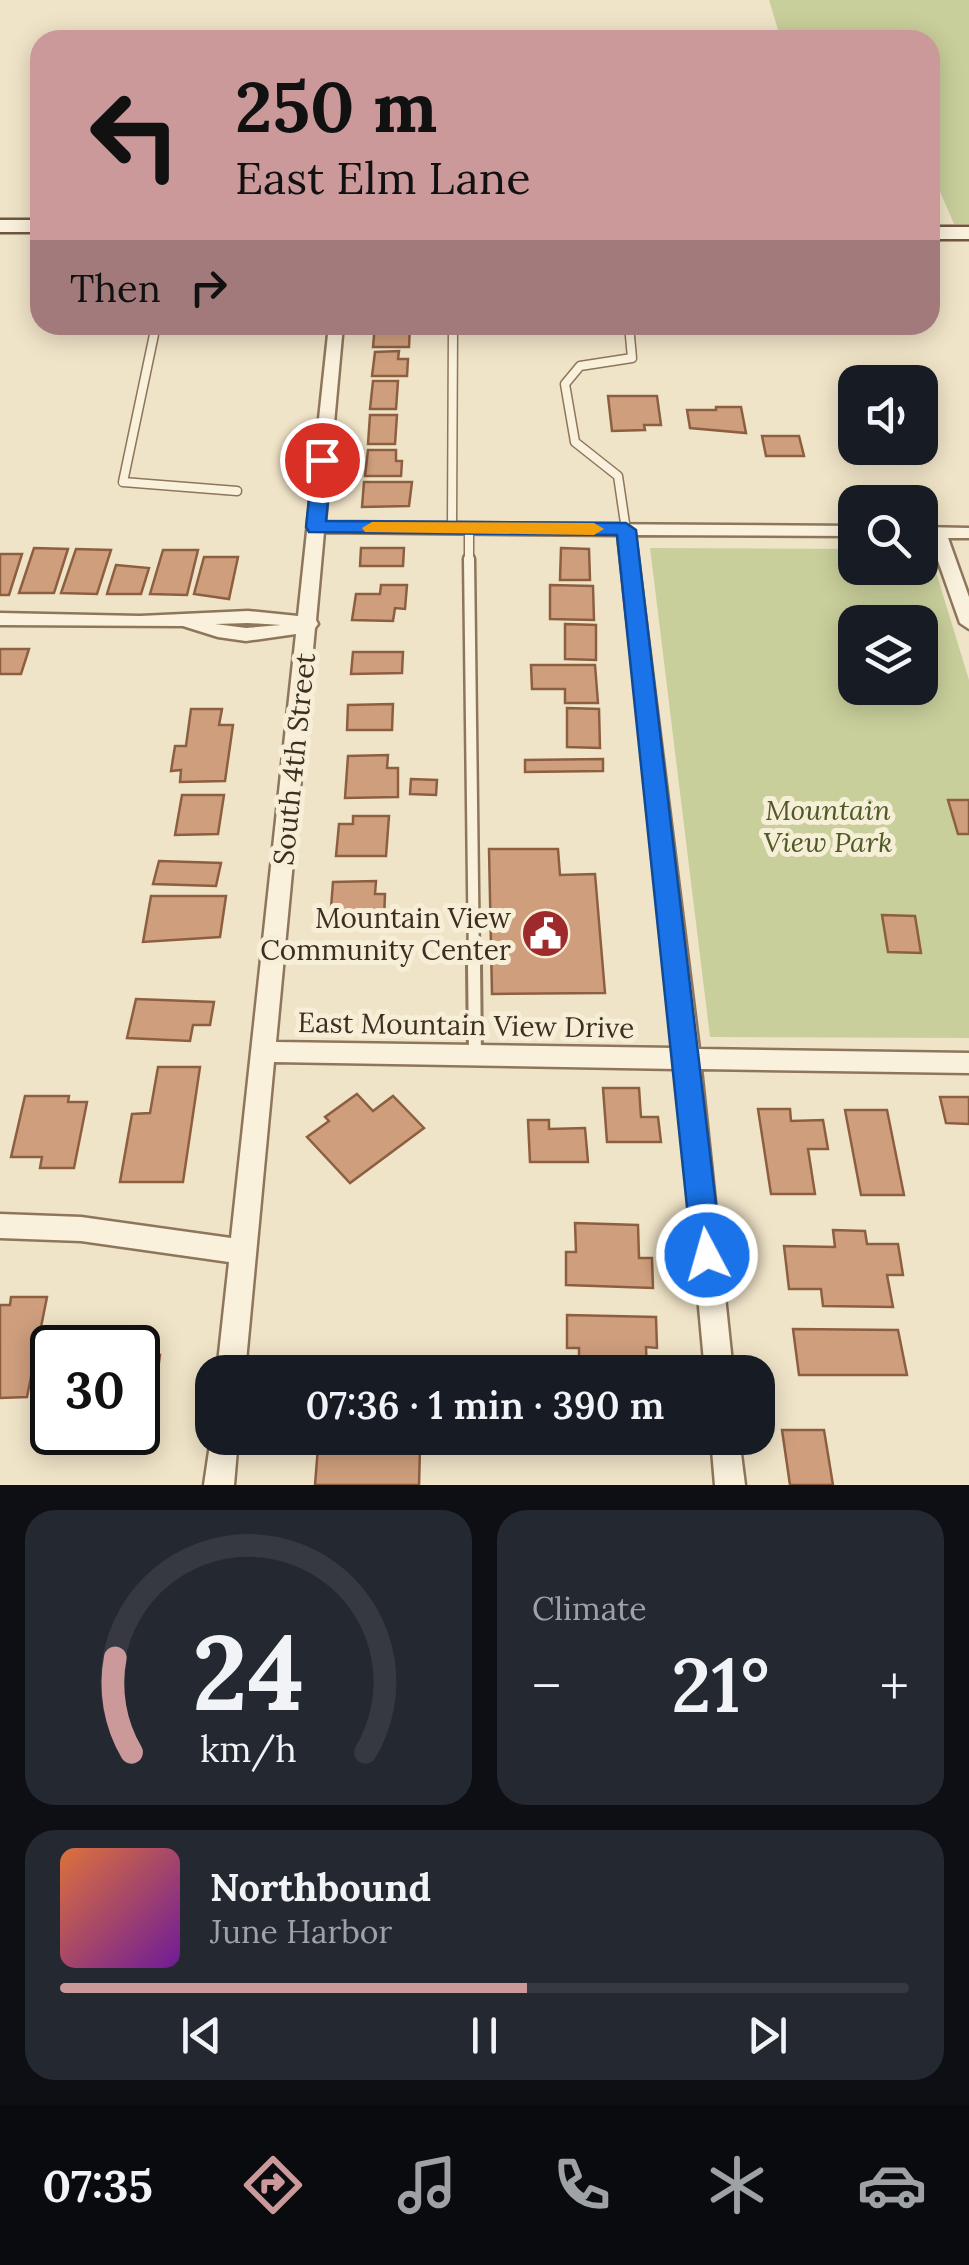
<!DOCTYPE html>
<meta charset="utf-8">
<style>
body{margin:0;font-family:Lora,serif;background:#242831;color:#f1f3f6;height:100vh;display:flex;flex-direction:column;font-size:38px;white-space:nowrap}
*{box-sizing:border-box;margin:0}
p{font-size:32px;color:#9ea1a6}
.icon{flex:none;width:55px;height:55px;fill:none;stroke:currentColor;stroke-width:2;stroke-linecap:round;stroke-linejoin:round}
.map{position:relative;height:1485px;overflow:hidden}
.details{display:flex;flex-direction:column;gap:25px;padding:25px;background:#0d0f14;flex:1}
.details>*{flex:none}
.guide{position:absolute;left:30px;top:30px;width:910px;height:305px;border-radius:30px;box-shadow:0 5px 25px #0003;background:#cc999b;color:#111;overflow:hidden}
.fabs{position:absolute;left:838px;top:365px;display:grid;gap:20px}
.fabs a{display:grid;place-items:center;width:100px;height:100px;border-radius:20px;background:#171b24;box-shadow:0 5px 25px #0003;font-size:50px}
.speed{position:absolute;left:30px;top:1325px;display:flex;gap:20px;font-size:50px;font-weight:700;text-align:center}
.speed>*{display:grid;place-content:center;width:130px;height:130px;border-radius:50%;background:#171b24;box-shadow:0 5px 25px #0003;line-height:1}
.speed .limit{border:5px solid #111;border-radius:15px;background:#fff;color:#111}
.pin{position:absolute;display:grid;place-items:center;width:85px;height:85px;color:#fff;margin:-42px;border:5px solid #fff;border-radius:50%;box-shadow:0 2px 10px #0007}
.me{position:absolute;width:110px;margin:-55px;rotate:354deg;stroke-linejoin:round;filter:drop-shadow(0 0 8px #0008)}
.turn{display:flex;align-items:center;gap:35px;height:210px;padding:0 40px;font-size:45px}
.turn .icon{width:130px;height:130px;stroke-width:2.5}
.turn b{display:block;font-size:70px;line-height:85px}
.then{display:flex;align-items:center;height:95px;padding:0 40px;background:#0003;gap:20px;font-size:38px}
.big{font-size:75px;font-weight:600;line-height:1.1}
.details .tile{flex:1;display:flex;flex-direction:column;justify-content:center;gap:15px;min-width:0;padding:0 35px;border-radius:30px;background:#242831}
.details .dial{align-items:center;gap:0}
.dial svg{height:260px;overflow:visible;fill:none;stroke:#363941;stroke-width:7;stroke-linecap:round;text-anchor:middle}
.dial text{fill:#f1f3f6;stroke:none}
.song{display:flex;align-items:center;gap:30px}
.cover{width:120px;height:120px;border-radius:15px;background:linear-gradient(135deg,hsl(20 70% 55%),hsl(280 70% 35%))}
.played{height:10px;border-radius:5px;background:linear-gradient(90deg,#cc999b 55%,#363941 55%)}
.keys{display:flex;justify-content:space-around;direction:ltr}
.heat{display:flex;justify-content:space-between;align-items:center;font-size:55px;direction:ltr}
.details .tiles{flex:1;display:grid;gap:25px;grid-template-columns:1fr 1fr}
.tile:last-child{grid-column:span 2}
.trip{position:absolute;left:195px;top:1355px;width:580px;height:100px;border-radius:30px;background:#171b24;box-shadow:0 5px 25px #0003;font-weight:600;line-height:100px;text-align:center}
.menu{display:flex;height:160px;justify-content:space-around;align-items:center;background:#090b0e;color:#9ea1a6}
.menu .icon{width:70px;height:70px}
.menu .current{color:#cc999b}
.menu b{font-size:45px;color:#f1f3f6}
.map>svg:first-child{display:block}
.green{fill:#c9cf9b;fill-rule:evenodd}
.building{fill:#cf9f7d;stroke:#8d5f41;stroke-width:2.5}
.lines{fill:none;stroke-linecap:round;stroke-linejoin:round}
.lane-far3-casing{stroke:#8d765c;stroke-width:9}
.lane-far2-casing{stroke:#8d765c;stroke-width:11}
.lane-far1-casing{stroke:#8d765c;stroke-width:15}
.lane-casing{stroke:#8d765c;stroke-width:18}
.street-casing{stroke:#8d765c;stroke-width:5}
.secondary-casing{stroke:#6f573f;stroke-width:5}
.lane-far3{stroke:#faf1dc;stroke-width:6}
.lane-far2{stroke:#faf1dc;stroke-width:8}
.lane-far1{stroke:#faf1dc;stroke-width:10}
.lane{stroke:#faf1dc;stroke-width:12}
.street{fill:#faf1dc;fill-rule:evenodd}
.secondary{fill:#faf1dc;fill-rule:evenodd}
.route{fill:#1a73e8;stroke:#114b97;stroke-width:2.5}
.slow{fill:#f59e0b}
.labels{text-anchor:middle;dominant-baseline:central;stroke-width:10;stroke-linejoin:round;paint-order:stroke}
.street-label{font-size:28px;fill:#3d2e20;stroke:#f7eed8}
.park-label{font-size:28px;font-style:italic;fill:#4d5a26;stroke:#f7eed8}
.poi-label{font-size:28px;fill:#3d2e20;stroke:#f7eed8;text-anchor:end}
</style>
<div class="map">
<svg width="969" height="1485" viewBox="0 0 969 1485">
<rect width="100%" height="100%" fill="#f0e4c8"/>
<g class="green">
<path d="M769,0H969V224H954L930,168V40H781Z"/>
<path d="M650,548L855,549V568H920V549H929L969,680V1038L710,1037ZM855,622H920V688H855Z"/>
</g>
<g class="building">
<path d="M668,33H749L751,38L668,37Z"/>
<path d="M375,325H410L409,347H373Z"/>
<path d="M399,351L398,359H408L407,376H372L375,352Z"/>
<path d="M373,381H398L396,409H370Z"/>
<path d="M608,396H657L661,425H644L645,430L612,431Z"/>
<path d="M716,407H741L746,433L690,428L687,410H716Z"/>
<path d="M370,415H397L395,444H368Z"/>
<path d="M762,436H799L804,456H766Z"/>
<path d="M368,450H396V461H402L401,476H365Z"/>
<path d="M364,482H412L409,506L362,507Z"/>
<path d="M34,548L68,549L54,593H19Z"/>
<path d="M361,548H404L403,566H360Z"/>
<path d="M561,548L589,549L590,580H560Z"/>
<path d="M76,549L111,550L97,594L61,593Z"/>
<path d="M163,550H198L187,595L150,594Z"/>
<path d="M0,554H22L9,595H0Z"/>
<path d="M204,557H238L229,599L194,594Z"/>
<path d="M116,565L149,568L141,594H107Z"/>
<path d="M381,585H407L405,609L395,608L393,621L352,620L356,594H380Z"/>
<path d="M550,585L593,586L594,620L550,619Z"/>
<path d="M565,624L596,625V660L565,659Z"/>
<path d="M0,649H29L21,674H0Z"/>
<path d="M353,652H403L402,673L351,674Z"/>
<path d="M531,665H595L598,703H565V689H532Z"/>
<path d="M393,704L392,730H347L348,705Z"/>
<path d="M567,708L599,709L600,748L567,747Z"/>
<path d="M191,709H222L219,725H233L225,781L180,782L181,770L171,771L175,746H186Z"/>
<path d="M388,755L387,768H398V797L345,798L348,756Z"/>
<path d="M603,759V771L525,772V760Z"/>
<path d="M411,779L437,780L436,795L410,794Z"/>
<path d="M182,795H224L218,834L175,835Z"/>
<path d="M948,800H969V834H958Z"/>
<path d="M353,816H389L386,856H336L339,824H353Z"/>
<path d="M489,849H558L560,875L595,874L605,993L492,994Z"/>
<path d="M159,861L221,863L216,886L153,884Z"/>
<path d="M376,881L375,894H385L384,920L330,921L333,882Z"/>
<path d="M151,896H226L220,937L143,942Z"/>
<path d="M882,915L915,916L921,953L888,952Z"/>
<path d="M136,999L214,1002L210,1025H193L190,1041L127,1038Z"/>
<path d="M158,1067H200L183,1182H120L132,1114L150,1113Z"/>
<path d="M603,1088H639L641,1117H658L661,1142H607Z"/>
<path d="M357,1094L373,1111L393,1096L424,1128L350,1183L307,1137L329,1121L325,1117Z"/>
<path d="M25,1096H69L68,1102H87L74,1168H40L42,1157H11Z"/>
<path d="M940,1097H969V1124L946,1123Z"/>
<path d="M758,1109H790L791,1121L823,1120L828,1149H808L815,1194H771Z"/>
<path d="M845,1110H887L904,1195H861Z"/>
<path d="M528,1120H549V1129L585,1128L588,1162H530Z"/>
<path d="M575,1223L638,1225L639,1258H652L653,1288L566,1285V1252H576Z"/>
<path d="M833,1230L865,1231L867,1244H898L903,1275H887L893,1307L823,1306L821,1289H789L784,1246L835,1247Z"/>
<path d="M11,1297H47L27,1397L0,1398V1305H10Z"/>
<path d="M567,1315L656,1317L657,1348L646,1347L647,1372H579V1348H567Z"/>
<path d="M793,1329L898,1330L907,1375H799Z"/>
<path d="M138,1355H160L153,1406L138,1407Z"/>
<path d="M782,1430H824L833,1485H790Z"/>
<path d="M573,1438H664L665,1452L574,1453Z"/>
<path d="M318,1447L420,1448L419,1485H315Z"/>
</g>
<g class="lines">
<defs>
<path id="lane-far3" d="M381,40H623"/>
<g id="lane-far2">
<path d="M156,325L123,482L237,491"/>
<path d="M452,528L453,325"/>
<path d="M469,528V561"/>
<path d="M626,530L618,476L575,442L565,384L580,366L632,358L629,325"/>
</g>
<path id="lane-far1" d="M469,559L474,966"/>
<path id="lane" d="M474,964L475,1054"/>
<g id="street">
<path d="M329,325H343L325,522L855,526V536L635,535L699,1049L969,1053V1073L701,1069L733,1372H705L677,1069L274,1062L245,1372H217L229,1262L81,1241L0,1238V1214L81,1217L231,1238L296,634L246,641L218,637L183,626L0,625V613L140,616L248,611L298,616ZM324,532L618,535L675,1048L276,1042L315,628L318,624L316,620ZM248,623L281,625L246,628L215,624Z"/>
<path d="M920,527L969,528V538H948L969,597V629L960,623L930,538L920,537Z"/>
<path d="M212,1431V1438H238L234,1485H204Z"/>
<path d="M711,1438H739L745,1485H715Z"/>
</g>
<g id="secondary">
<rect x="0" y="220" width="40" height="12"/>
<rect x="930" y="227" width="39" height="12"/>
</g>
</defs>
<use href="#lane-far3" class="lane-far3-casing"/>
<use href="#lane-far2" class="lane-far2-casing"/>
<use href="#lane-far1" class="lane-far1-casing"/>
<use href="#lane" class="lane-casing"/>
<use href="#street" class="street-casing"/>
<use href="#secondary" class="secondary-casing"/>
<use href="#lane-far3" class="lane-far3"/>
<use href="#lane-far2" class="lane-far2"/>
<use href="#lane-far1" class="lane-far1"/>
<use href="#lane" class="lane"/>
<use href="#street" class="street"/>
<use href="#secondary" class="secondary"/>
</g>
<path class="route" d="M322,454L332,460L326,521L626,523L636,530L722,1255L718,1265L707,1269L696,1265L692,1255L617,535L309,532L306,527L313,460Z"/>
<path class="slow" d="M372,522L594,523L604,529L594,535L365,532L362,528Z"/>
<defs>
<symbol id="civic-disc" viewBox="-11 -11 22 22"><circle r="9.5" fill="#9e2a2b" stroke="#f7eed8"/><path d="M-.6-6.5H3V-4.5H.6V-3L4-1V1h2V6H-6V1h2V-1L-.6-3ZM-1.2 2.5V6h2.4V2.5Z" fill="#fff"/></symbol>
</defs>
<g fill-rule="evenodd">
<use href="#civic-disc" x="518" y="906" width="55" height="55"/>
</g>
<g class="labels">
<g class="street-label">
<text transform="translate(294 759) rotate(-84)">South 4th Street</text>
<text transform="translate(466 1025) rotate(1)">East Mountain View Drive</text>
</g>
<g class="park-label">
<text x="828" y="810">Mountain<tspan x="828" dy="32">View Park</tspan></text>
</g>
<g class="poi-label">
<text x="511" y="918">Mountain View<tspan x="511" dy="32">Community Center</tspan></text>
</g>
</g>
</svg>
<div class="fabs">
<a><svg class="icon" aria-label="sound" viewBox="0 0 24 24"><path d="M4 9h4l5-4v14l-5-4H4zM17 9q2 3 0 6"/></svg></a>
<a><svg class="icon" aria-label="search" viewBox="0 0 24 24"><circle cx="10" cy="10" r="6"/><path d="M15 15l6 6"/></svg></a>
<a><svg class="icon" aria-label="layers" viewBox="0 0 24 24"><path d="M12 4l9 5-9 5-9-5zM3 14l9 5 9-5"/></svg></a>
</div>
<div class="speed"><div class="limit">30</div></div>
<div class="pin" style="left:322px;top:460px;background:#d93025"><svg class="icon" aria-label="arrive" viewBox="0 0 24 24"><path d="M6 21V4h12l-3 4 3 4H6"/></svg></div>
<svg class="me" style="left:707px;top:1255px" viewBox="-20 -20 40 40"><circle r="17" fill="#1a73e8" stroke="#fff" stroke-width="3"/><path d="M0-11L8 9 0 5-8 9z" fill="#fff"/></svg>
<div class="trip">07:36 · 1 min · 390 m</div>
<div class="guide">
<div class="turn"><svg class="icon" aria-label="left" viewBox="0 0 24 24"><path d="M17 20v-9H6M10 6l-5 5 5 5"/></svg><div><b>250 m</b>East Elm Lane</div></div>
<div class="then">Then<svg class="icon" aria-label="right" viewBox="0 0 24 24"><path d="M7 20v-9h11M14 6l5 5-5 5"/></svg></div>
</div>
</div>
<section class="details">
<div class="tiles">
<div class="tile dial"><svg viewBox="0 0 100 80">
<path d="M14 69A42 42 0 1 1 86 69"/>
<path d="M14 69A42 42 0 0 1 9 40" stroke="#cc999b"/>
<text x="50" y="56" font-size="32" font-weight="700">24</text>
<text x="50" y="72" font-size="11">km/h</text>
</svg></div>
<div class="tile"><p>Climate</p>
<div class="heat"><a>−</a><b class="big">21°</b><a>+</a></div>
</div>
<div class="tile">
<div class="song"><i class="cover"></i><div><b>Northbound</b><p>June Harbor</p></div></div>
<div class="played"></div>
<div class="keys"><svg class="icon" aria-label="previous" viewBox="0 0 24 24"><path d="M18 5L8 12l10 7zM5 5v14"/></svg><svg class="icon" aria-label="pause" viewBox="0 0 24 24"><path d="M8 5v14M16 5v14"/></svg><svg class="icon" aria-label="next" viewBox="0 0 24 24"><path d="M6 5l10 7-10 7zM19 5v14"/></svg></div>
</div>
</div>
</section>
<nav class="menu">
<b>07:35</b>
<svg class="icon current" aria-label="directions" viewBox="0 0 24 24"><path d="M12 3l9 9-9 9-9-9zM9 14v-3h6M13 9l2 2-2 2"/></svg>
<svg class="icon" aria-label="music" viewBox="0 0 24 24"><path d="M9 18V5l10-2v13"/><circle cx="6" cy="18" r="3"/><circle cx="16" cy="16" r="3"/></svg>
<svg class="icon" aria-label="phone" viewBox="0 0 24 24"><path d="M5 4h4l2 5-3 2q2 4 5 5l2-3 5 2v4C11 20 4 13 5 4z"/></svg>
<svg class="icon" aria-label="climate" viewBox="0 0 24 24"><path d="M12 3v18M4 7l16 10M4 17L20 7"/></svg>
<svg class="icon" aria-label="car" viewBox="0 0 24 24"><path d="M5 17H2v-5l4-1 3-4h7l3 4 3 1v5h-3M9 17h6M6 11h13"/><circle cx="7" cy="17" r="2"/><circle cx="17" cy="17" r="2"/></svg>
</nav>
